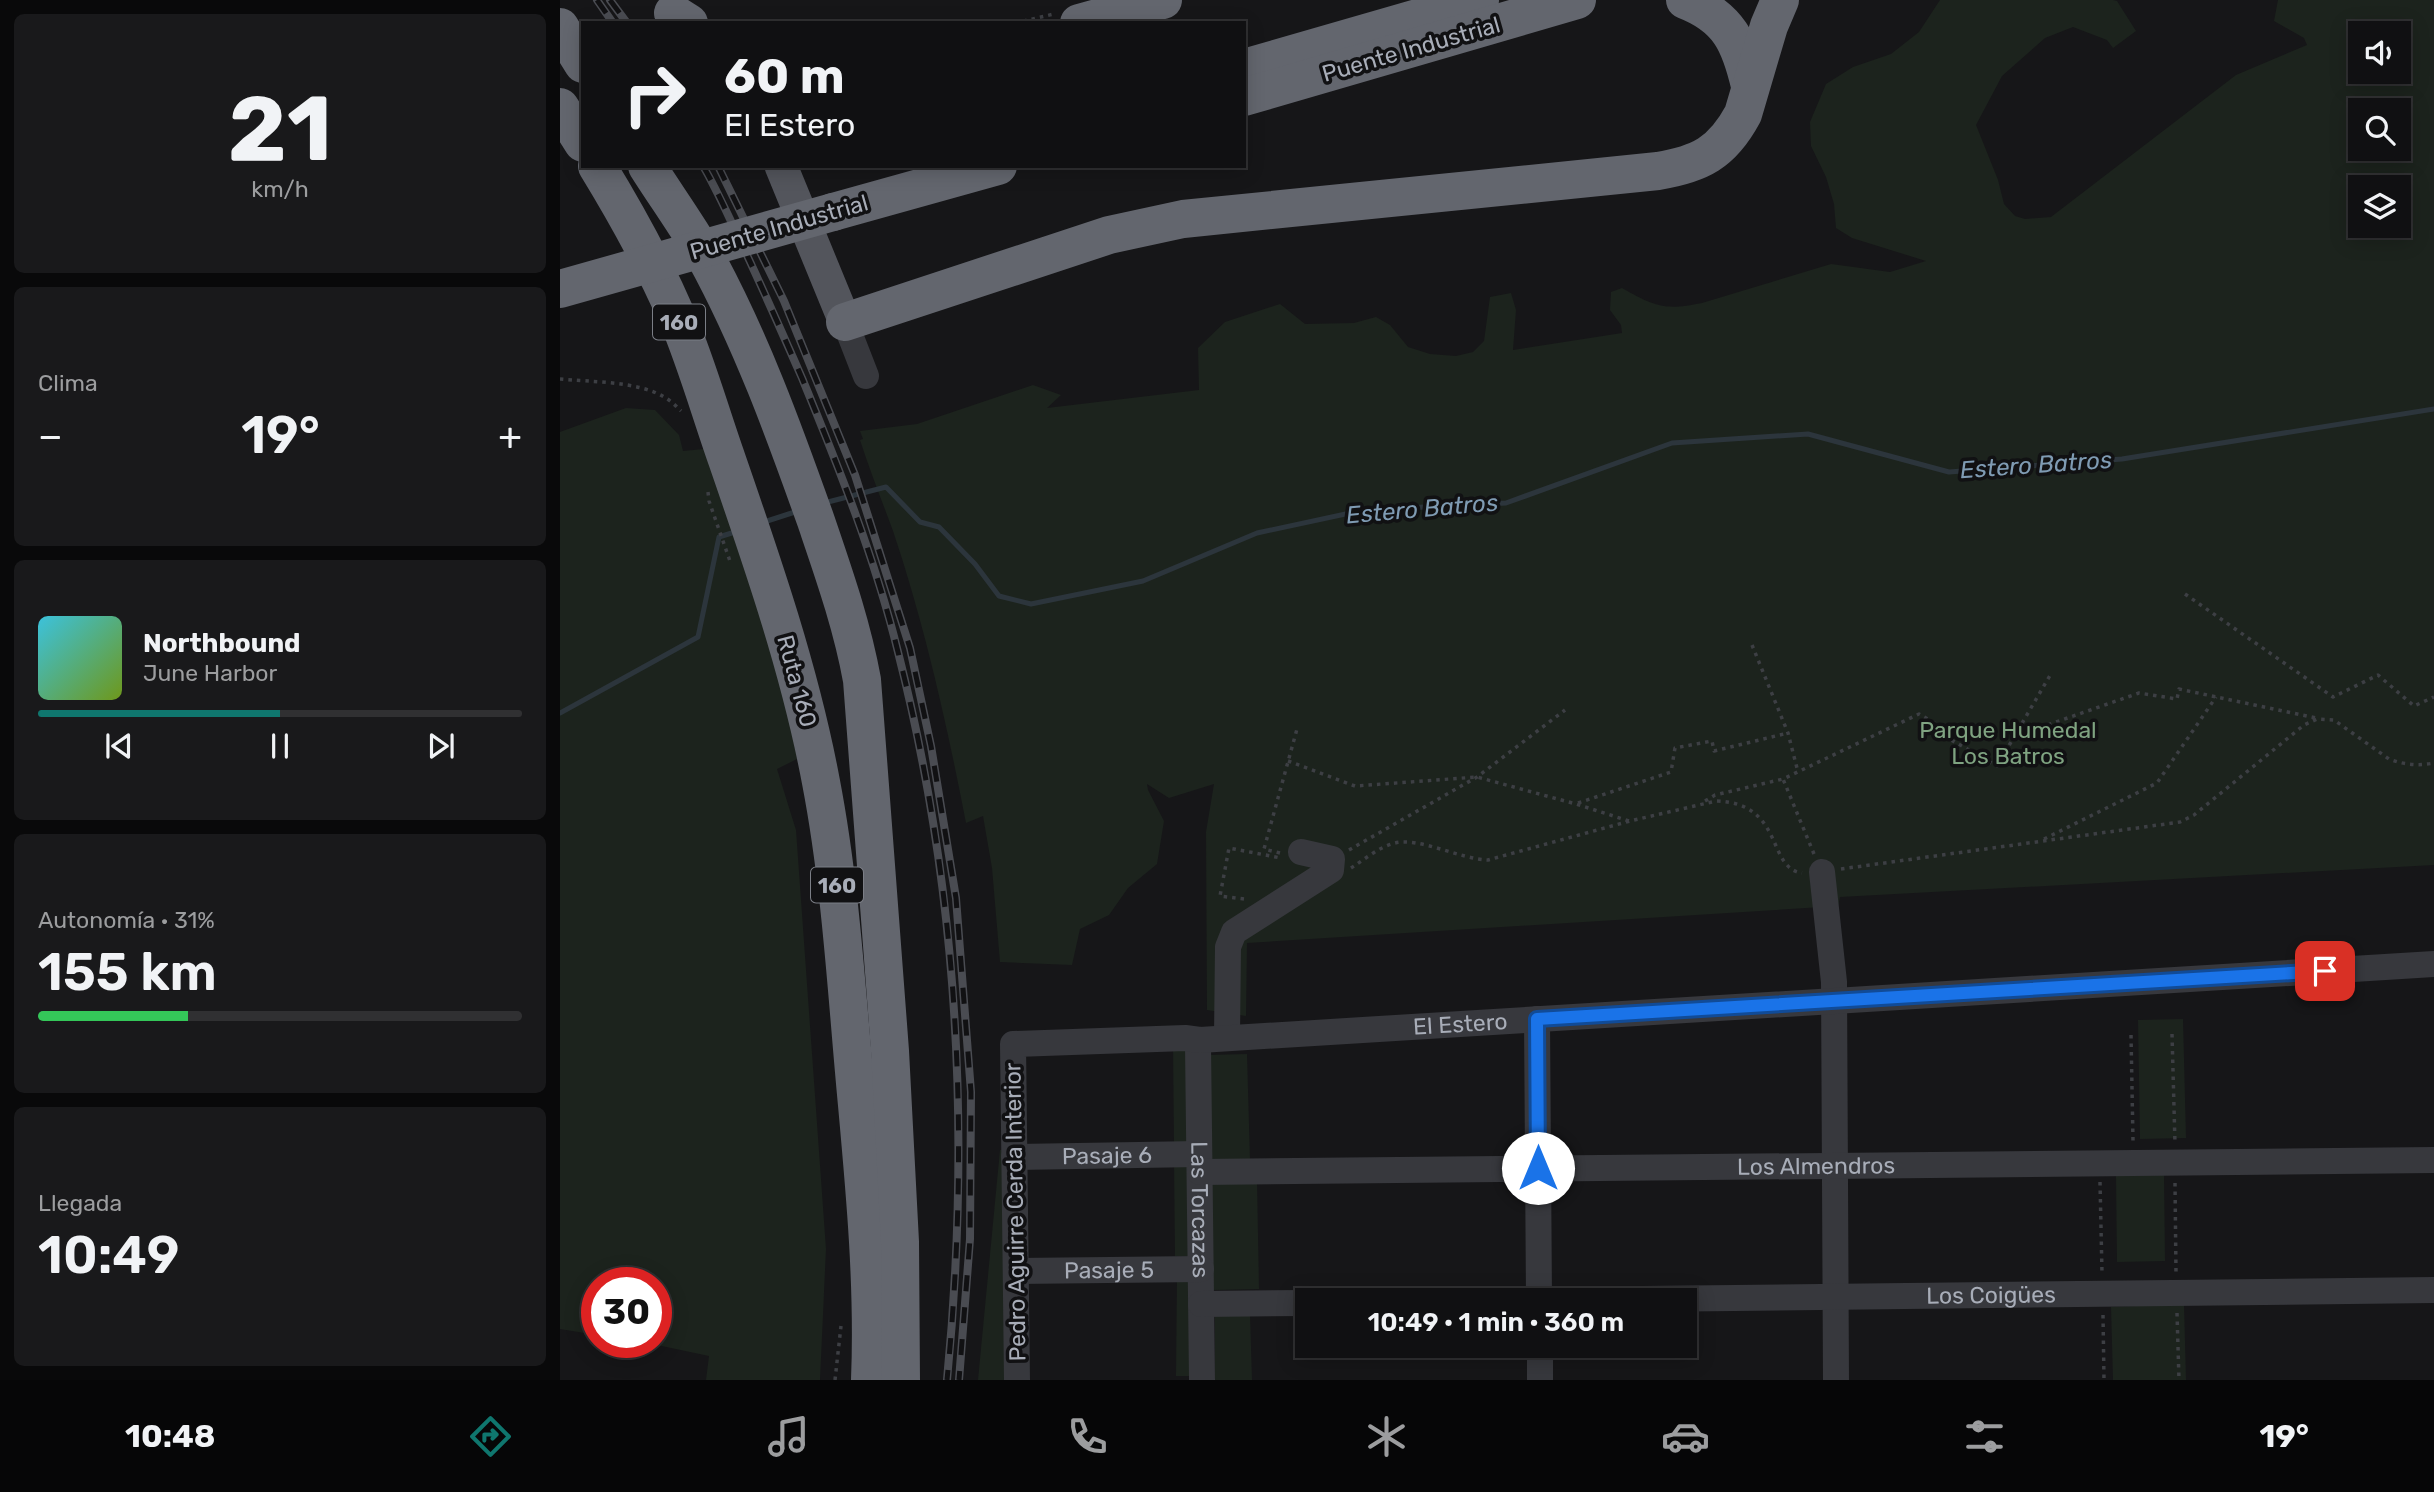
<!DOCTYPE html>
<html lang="es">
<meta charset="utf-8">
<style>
body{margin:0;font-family:Rubik,sans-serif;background:#19191b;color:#f1f3f6;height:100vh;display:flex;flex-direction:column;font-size:26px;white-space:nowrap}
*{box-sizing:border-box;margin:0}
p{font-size:23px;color:#9c9d9f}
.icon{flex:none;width:38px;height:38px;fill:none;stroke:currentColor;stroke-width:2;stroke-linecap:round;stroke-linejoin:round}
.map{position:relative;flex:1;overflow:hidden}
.panel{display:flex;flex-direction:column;gap:14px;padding:14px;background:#09090a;width:560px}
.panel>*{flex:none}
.top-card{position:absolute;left:21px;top:21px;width:665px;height:147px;border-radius:0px;box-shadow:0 4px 18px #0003,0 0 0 2px #303032;background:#101012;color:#f1f3f6;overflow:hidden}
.buttons{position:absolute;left:1788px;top:21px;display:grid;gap:14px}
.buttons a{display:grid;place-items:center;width:63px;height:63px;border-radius:0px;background:#101012;box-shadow:0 4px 18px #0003,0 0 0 2px #303032;font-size:35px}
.speed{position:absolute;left:21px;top:1267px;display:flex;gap:14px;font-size:35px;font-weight:700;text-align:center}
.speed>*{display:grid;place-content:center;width:91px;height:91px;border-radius:50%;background:#101012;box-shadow:0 4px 18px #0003,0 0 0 2px #303032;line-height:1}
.speed .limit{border:10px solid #d22;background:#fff;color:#111}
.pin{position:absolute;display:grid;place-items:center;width:60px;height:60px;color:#fff;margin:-30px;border-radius:14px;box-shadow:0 4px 10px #0006}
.me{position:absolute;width:77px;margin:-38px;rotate:0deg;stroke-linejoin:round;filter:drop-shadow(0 0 5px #0008)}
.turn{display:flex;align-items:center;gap:24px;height:147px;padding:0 28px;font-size:32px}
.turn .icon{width:91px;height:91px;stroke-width:2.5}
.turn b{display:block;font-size:49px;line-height:60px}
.big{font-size:52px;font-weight:600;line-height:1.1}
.panel .widget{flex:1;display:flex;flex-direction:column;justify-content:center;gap:10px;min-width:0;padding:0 24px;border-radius:10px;background:#19191b}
.panel .dial{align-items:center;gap:0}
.dial b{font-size:91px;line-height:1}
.song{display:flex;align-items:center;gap:21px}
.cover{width:84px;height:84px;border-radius:10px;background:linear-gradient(135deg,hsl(190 70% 55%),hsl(80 70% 35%))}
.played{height:7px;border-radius:4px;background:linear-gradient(90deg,#0f766e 50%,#303032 50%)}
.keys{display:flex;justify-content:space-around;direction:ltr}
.heat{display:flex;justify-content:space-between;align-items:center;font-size:38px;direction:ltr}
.charge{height:10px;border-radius:5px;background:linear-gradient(90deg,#34c759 31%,#303032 0)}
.trip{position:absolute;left:735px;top:1288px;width:402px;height:70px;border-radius:0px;background:#101012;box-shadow:0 4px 18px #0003,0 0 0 2px #303032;font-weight:600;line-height:70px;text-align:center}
.dock{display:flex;height:112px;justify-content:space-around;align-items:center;background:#060607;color:#9c9d9f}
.dock .icon{width:49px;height:49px}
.dock .active{color:#0f766e}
.dock b{font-size:32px;color:#f1f3f6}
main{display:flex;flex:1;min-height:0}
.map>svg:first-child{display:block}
.green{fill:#1c231d;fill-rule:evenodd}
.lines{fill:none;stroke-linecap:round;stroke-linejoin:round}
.stream{stroke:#2c353c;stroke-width:5}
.path{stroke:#3d3f44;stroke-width:3.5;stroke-dasharray:3.5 5;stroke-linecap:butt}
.minor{stroke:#37383d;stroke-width:26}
.major{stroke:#53555c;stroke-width:33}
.highway{stroke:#63666e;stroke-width:38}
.rail-casing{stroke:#4a4c52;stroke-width:8}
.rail{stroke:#111113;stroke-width:5;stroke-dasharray:16;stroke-linecap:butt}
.highway-bridge{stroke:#63666e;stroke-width:38}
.route-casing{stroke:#114b97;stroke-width:18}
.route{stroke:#1a73e8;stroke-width:12}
.labels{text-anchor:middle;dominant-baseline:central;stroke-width:7;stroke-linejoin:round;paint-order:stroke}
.shield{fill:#111113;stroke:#7b7e86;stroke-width:2}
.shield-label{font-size:21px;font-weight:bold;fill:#a8adb8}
.street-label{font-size:23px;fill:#a8adb8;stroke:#111113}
.park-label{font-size:23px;fill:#7fa381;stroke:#111113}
.water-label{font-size:24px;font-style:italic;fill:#7f9bb3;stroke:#111113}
</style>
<main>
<section class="panel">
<div class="widget dial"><b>21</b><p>km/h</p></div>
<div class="widget"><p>Clima</p>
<div class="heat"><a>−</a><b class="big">19°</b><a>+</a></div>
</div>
<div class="widget">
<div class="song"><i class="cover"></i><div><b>Northbound</b><p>June Harbor</p></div></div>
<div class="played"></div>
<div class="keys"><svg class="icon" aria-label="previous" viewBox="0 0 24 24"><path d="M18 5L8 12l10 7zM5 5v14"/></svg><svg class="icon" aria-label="pause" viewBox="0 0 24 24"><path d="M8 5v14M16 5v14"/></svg><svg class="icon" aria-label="next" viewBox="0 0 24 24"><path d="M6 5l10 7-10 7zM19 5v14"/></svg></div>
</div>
<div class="widget"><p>Autonomía · 31%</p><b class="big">155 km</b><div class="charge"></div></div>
<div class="widget"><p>Llegada</p><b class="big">10:49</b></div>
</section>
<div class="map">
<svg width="1874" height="1380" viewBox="0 0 1874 1380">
<rect width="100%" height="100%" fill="#161618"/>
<g class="green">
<path d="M1380,0H1553L1557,1L1576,31L1553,48L1547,40L1513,27L1485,38L1442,76L1416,125L1438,180L1444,204L1455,216L1465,219L1491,217L1676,75L1747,45L1744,38L1714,21L1718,0H1874V865L1280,897L1278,906L687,943L686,1016L647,1010L646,832L654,784L609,798L587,784L588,790L604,821L597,864L568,888L549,915L520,929L512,965L440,962L432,868L423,816L406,823C387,725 365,626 333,531C322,501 310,471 300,440L303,439L300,431L357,424L473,385L501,395L487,408L639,390L638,348L665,322L720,304L745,324L794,323L816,317L830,325L848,347L870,354L896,356L913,352L924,341L930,297L951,293L956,310L953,350L1062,333L1061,325L1050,310L1051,292L1062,288C1094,306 1104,311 1142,303L1271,264L1330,272L1366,261L1292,238L1276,228L1274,204L1266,177L1251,146L1250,122L1266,84L1293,67L1331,54L1359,32ZM1801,33H1839V72H1801ZM1801,110H1839V149H1801ZM1801,187H1839V226H1801Z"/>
<path d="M66,408L95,410L119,435L123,451L154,448L220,671L237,759L217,769L236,830L266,1249L260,1380H146L149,1356L83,1342H96V1283H37V1335L0,1329V432Z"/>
<path d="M1623,1019L1626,1138L1580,1139L1578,1020Z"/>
<path d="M613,1043H627L628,1146L614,1147Z"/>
<path d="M687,1054L690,1160H650L648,1055Z"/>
<path d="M440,1150H447L450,1380H418Z"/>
<path d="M614,1161H628L629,1256H615Z"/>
<path d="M1604,1175L1605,1261L1557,1262L1556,1176Z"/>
<path d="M652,1180H697L699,1289L653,1290Z"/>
<path d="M617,1276L630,1277L631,1376H616Z"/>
<path d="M1624,1304L1626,1380H1553L1551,1307Z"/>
<path d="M690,1314L692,1380H655V1315Z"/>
</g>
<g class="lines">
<g class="stream">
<path d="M264,503L326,487L360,522L379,527L415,564L439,596L471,604L583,581L697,533L804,510L946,503L1112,443L1248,434L1389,472L1562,459L1874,409"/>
<path d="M204,522L238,511"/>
<path d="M0,713L138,637L159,537L178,531"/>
</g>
<g class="path">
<path d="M455,23L494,14"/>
<path d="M0,379C30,382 78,381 104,397C110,400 116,406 121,411"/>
<path d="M148,492L149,501L171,564"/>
<path d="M1625,594L1773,697L1818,675L1854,706L1874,697"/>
<path d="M1192,645L1228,733L1238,772"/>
<path d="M1456,736L1579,693L1617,699L1619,689L1756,718"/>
<path d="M728,761L795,786L917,777L1016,804L1069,821"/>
<path d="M1145,801L1155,795L1223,779"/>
<path d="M1018,803L1111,772L1115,748L1152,741L1154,751L1228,733"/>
<path d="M1484,839L1597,783L1656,697"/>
<path d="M789,850L917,777L1005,710"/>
<path d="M720,853L704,849L737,729"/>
<path d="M1254,854L1223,779L1359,714L1383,728L1379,733L1437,766L1492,672"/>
<path d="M791,868C805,859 819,847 835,843C859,837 900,859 928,860L1070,821L1156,801C1225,803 1206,868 1242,873"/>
<path d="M1281,869L1620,822L1634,815L1744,725L1757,719L1774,720L1829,759C1844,765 1859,766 1874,763"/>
<path d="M684,899L660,896L669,848L721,858"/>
<path d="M1612,1034L1615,1144"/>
<path d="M1571,1035L1573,1141"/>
<path d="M1540,1182L1542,1273"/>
<path d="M1615,1183L1616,1273"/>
<path d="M1617,1313L1619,1380"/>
<path d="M1543,1315L1544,1380"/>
<path d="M275,1380L281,1326"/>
</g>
<g class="minor">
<path d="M285,322L306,376"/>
<path d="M1262,872L1274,982L1276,1380"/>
<path d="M977,1019L979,1300"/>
<path d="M667,1037L668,947L674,932L771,870L772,859L741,852"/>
<path id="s1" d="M640,1040L638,1045L642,1380"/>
<path id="s2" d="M454,1157L639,1154"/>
<path id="s3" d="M640,1172L1874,1160"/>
<path id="s4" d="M456,1271L641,1269"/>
<path id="s5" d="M990,1300L1874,1290"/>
<path d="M641,1304L747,1303"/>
<path d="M980,1346V1380"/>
<path id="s6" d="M457,1380L453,1044L625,1038L640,1040L1874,964"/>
</g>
<path class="major" d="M221,166L285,322"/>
<g class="highway">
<path d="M1125,0C1169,17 1180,43 1190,86"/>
<path d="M113,13L129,23"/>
<path d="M519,23L603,0"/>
<path d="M0,27L23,64"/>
<path d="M684,68L920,0"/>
<path d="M684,97L1017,0"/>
<path d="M0,107L23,143"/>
<path d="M37,166C67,215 94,264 117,317C136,362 149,408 165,454C202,561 240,670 261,782C280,881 286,983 295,1083C304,1182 314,1281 310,1380"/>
<path d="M87,166C106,196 127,225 145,256C191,340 224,431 256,521C274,574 292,625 302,680L330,1051L340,1242L341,1380"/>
<path d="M273,212L438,166"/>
<path d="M285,322L549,235L623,219L1098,171C1140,164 1162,153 1183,114L1209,26L1220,0"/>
</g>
<defs>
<g id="rail">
<path d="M37,0L53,23"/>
<path d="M50,0L67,23"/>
<path d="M143,166C156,188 166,211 177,234C200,282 221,330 242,378C279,468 315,558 338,652C399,892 411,1134 387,1380"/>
<path d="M158,166L224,301L295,475L350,648L371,746L396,898L411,1092L410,1239L399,1380"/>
</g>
</defs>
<use href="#rail" class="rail-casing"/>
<use href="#rail" class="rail"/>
<path class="highway-bridge" d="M0,289L273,212"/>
</g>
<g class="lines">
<defs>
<path id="route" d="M978,1168L977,1019L1765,971"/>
</defs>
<use href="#route" class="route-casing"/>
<use href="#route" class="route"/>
</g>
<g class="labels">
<g class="shield">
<rect x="93" y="304.5" width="52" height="35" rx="5"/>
<rect x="251" y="867.5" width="52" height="35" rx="5"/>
</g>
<g class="shield-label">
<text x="119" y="322">160</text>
<text x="277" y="885">160</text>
</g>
<g class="street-label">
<text transform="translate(851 49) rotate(-16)">Puente Industrial</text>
<text transform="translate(219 227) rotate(-16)">Puente Industrial</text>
<text transform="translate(237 681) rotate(75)">Ruta 160</text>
<text stroke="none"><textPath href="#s6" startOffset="784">El Estero</textPath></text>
<text stroke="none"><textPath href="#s2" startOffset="93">Pasaje 6</textPath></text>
<text stroke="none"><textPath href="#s3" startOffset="616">Los Almendros</textPath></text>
<text stroke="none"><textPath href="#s1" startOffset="170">Las Torcazas</textPath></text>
<text transform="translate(455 1212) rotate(-91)">Pedro Aguirre Cerda Interior</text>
<text stroke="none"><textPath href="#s4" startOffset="93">Pasaje 5</textPath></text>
<text stroke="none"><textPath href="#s5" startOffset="441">Los Coigües</textPath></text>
</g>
<g class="park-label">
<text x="1448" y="730">Parque Humedal<tspan x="1448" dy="26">Los Batros</tspan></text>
</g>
<g class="water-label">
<text transform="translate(1476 465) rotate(-4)">Estero Batros</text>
<text transform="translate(862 509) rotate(-5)">Estero Batros</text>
</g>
</g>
</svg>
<div class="buttons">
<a><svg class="icon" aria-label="sound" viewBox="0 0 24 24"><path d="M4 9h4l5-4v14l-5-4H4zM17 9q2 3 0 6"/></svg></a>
<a><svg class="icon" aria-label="search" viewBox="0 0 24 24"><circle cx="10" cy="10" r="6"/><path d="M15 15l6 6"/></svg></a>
<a><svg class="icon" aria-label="layers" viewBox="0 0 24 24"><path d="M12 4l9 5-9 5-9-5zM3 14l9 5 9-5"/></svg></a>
</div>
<div class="speed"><div class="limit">30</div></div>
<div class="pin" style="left:1765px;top:971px;background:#d93025"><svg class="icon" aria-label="arrive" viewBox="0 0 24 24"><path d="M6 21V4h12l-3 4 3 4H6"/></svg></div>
<svg class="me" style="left:978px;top:1168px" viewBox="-20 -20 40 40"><circle r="19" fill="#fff"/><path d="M0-13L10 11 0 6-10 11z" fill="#1a73e8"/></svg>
<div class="trip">10:49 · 1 min · 360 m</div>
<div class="top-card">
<div class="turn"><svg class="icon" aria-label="right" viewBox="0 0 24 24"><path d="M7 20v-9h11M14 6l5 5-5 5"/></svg><div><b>60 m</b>El Estero</div></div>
</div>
</div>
</main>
<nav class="dock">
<b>10:48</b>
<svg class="icon active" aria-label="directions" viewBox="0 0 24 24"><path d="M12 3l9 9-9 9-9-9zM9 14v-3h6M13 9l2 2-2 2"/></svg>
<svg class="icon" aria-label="music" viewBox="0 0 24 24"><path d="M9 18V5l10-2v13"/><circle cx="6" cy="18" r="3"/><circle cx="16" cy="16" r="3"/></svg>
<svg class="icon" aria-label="phone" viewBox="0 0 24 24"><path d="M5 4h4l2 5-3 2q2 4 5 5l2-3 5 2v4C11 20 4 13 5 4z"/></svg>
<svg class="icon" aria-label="climate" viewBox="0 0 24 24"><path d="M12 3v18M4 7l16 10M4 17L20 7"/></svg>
<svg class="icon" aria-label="car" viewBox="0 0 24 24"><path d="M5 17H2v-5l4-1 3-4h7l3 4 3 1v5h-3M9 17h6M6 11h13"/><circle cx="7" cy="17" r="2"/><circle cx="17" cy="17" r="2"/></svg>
<svg class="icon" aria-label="filters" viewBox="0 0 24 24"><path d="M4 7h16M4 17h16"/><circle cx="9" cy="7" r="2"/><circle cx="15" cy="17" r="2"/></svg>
<b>19°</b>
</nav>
